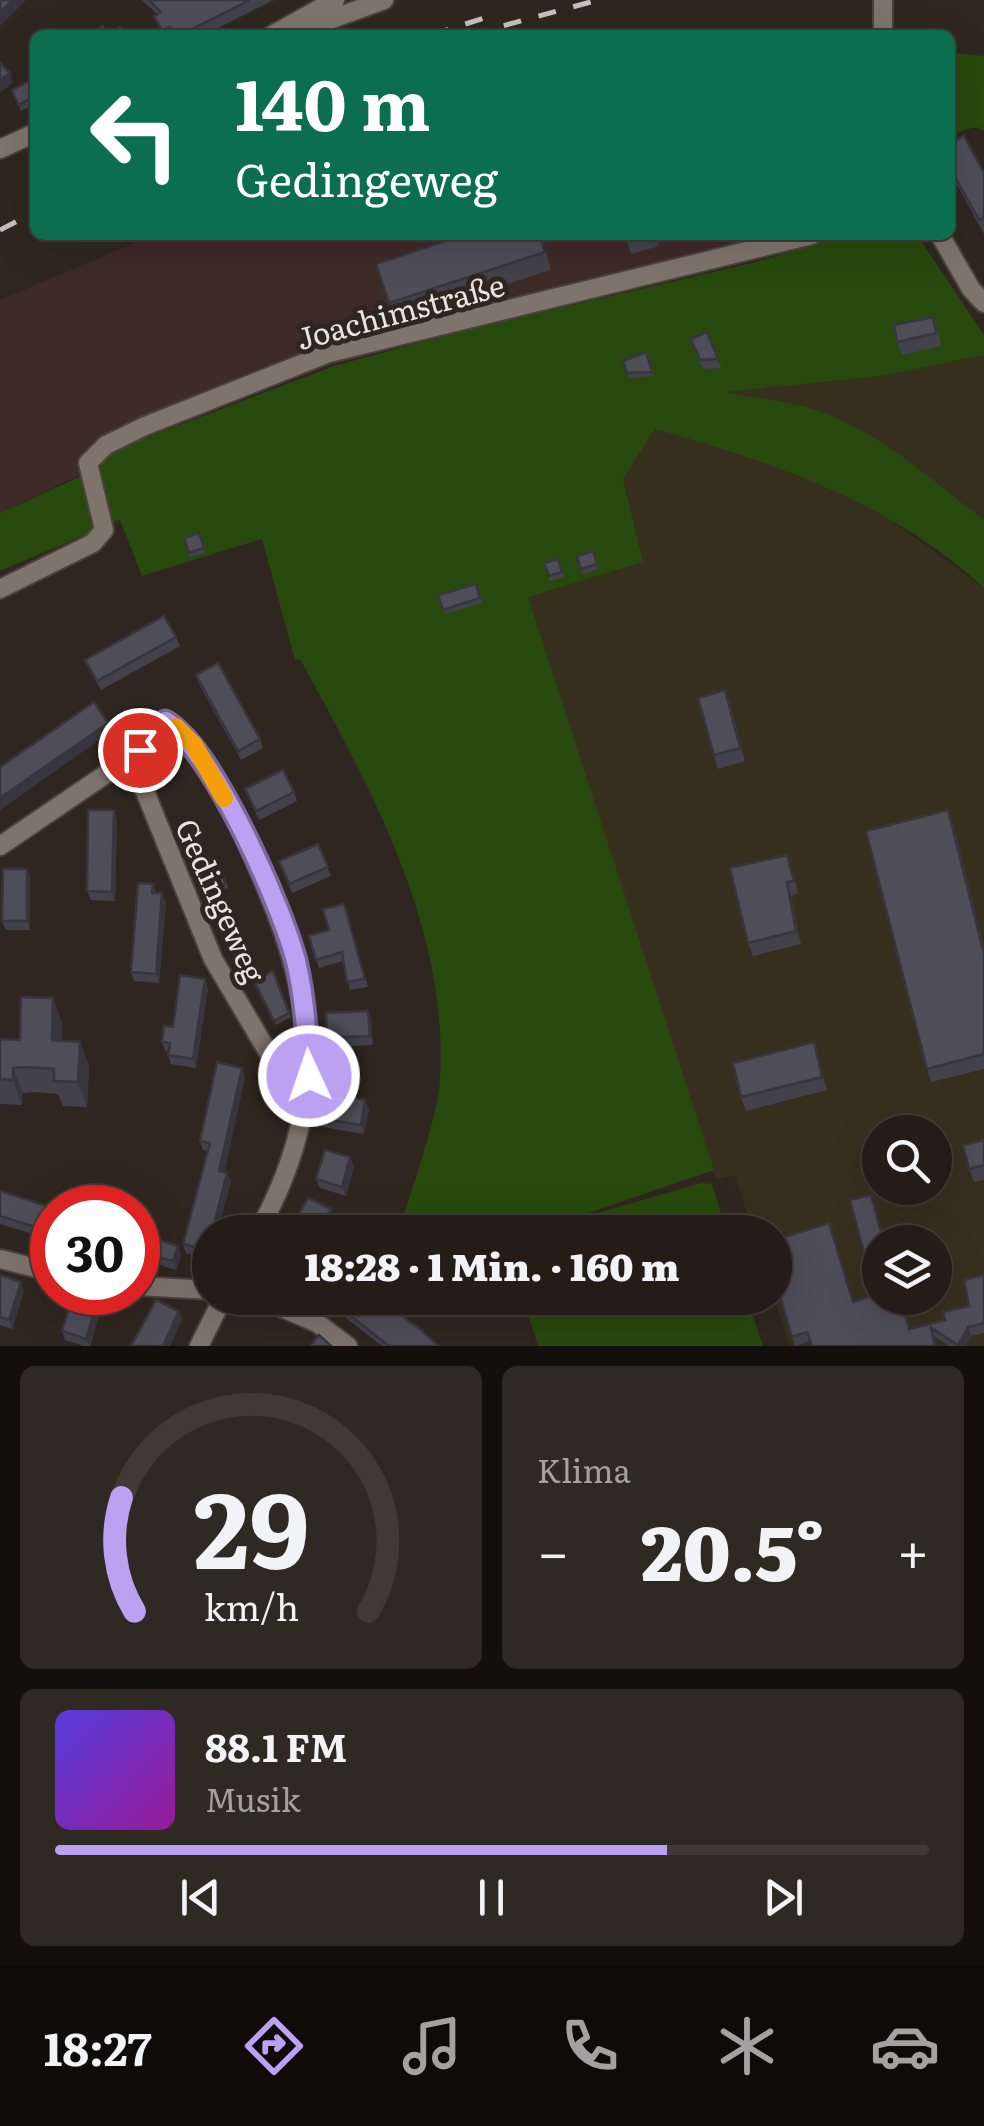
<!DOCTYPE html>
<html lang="de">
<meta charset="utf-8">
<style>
body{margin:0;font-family:Literata,serif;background:#2f2924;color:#f1f3f6;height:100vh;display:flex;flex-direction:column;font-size:38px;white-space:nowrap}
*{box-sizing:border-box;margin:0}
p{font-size:32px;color:#a3a1a1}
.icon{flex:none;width:55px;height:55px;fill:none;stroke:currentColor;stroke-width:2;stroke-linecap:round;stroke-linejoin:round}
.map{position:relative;height:1346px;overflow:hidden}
.sheet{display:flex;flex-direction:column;gap:20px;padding:20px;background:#130f0d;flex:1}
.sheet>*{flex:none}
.banner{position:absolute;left:30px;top:30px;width:925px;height:210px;border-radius:15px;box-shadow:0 10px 40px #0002,0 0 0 2px #403a36;background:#0b6e4f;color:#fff;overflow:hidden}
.fabs{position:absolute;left:862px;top:1115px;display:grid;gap:20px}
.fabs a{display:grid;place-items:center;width:90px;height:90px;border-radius:50%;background:#231c17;box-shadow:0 10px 40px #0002,0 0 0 2px #403a36;font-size:50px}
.speed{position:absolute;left:30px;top:1185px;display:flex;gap:20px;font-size:50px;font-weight:700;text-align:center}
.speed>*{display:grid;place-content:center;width:130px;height:130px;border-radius:50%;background:#231c17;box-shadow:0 10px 40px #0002,0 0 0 2px #403a36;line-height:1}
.speed .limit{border:15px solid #d22;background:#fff;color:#111}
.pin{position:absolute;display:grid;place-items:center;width:85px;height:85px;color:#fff;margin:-42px;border:5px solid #fff;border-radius:50%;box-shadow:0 2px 10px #0007}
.me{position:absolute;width:110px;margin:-55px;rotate:357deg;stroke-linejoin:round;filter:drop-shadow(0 0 8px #0008)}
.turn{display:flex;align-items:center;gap:35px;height:210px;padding:0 40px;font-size:45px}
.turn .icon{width:130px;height:130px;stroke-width:2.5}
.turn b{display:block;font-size:70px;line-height:85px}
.big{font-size:75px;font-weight:800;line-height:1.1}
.sheet .widget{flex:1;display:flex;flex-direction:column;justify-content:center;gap:15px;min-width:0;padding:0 35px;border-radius:15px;background:#2f2924}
.sheet .dial{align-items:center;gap:0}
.dial svg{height:260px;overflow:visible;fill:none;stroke:#403a36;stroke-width:7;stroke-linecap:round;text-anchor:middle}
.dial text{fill:#f1f3f6;stroke:none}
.song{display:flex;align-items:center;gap:30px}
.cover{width:120px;height:120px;border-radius:15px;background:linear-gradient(135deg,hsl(250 70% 55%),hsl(300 70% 35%))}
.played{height:10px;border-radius:5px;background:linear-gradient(90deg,#bca0f2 70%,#403a36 70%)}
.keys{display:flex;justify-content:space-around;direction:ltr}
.heat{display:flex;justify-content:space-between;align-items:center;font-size:55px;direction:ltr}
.sheet .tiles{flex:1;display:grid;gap:20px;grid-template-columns:1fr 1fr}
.widget:last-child{grid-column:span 2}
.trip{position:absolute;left:192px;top:1215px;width:600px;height:100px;border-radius:50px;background:#231c17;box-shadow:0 10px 40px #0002,0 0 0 2px #403a36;font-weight:800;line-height:100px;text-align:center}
.menu{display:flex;height:160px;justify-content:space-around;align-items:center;background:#0e0b09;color:#a3a1a1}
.menu .icon{width:70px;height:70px}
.menu .active{color:#bca0f2}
.menu b{font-size:45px;color:#f1f3f6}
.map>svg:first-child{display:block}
.commercial{fill:#3e2a27}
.industrial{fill:#372f1e;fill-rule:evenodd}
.green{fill:#27490d}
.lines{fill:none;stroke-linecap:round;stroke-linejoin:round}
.minor-casing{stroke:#4a423d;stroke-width:22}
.minor{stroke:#7f746c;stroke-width:18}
.rail{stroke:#c7c0bc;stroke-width:5;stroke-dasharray:18 18;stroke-linecap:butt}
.wall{fill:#43424c}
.shaded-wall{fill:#37363e}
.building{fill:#4e4d58;stroke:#37363e;stroke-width:2.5}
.route-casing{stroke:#7a689d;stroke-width:25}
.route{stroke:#bca0f2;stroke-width:18}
.slow{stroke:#f59e0b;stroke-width:18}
.labels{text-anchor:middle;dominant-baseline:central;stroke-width:10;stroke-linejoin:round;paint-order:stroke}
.street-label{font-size:30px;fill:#ebe4e0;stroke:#2f261f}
</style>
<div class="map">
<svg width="984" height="1346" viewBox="0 0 984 1346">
<rect width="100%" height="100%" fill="#2f261f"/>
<path class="commercial" d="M153,235H789L329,348L81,463L79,475L0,513V300Z"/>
<g class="industrial">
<path d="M984,355V520L907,461L834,418L808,408L721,392L881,376Z"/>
<path d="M655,429L766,461L826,484L885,516L984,588V1346H790L774,1298L775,1232H753L735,1175L716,1179L527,597L643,562L623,478ZM880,1132H935V1188H880ZM880,1242H935V1298H880Z"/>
</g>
<g class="green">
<path d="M950,53L984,56V131L976,127L950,134Z"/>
<path d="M843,235H917L984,335V355L881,376L726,392C753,399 782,400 809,408C875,428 931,479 984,520V588C891,502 775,463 655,429L623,479L643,562L528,597L714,1170L536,1231L701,1183L712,1184L727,1232H399C410,1192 438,1118 440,1079C449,928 370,787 300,659L295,660L262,539L142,576L120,520L0,571V513L99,468L114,450L334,366L454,333L756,262Z"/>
<path d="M523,1298H747L763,1346H538Z"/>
</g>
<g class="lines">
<defs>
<g id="minor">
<path d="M883,0V35"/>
<path d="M272,35L335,0"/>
<path d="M288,35L384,0"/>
<path d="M0,149L35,133"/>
<path d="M940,235L971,289L984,303"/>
<path d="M0,589L93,543L104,530L88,463L106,445L145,426L329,353L812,235"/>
<path d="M131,757L213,959L304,1113"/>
<path d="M0,846L131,757L165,721C202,741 225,795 242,832C309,979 340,1082 258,1232"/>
<path d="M0,1259L52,1272"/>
<path d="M138,1286L210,1290"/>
<path d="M259,1298L317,1323L348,1346"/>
<path d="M199,1346L223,1298"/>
</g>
</defs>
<use href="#minor" class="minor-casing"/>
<use href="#minor" class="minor"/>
<g class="rail">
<path d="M431,35L484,18"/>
<path d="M469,35L598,0"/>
<path d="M0,230L35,212"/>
</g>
</g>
<g class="wall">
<path d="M142,0H274L204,35H163L154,16L157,14Z"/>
<path d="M35,78V104L21,111L12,90Z"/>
<path d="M950,144L984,173V234L950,172Z"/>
<path d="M541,235L551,270L395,320L376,264Z"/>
<path d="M625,235H656L659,246L631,254Z"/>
<path d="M938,330L941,346L902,355L897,342Z"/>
<path d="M707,332L721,368L703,369L694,348Z"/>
<path d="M646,352L654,376L629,378L623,361Z"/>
<path d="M199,533L206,553L190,557L189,553Z"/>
<path d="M593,551L599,569L583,574L577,556Z"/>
<path d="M558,559L564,577L550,581L544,563Z"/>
<path d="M476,584L482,603L445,614L438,595Z"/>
<path d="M176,637L180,646L101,690L85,660Z"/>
<path d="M196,675L260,739L263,748L241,760L199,684Z"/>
<path d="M730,703L745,761L718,769L714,755Z"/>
<path d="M245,789L294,792L297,801L259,820Z"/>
<path d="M114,810L117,820L115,901L91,900L87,891Z"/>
<path d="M948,810L953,823L984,948V1069L931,1082L927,1069Z"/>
<path d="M318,844L331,876L292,893L279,861Z"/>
<path d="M792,868L798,894L791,896L801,944L753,956L748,943Z"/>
<path d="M27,869L30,878V930H6L2,921Z"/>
<path d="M221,871L228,888L219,892L229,914L214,920L203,894L209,891Z"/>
<path d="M153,884L156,893L166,902L159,983L134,981L131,972Z"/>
<path d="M344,904L368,987L350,990L343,961L319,968L309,936L329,930Z"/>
<path d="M273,971L291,1017L276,1025L255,986Z"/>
<path d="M208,988L196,1068L171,1064L168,1055L169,1052L165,1051L162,1042Z"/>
<path d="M53,998L62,1023V1041L89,1066L87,1107L63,1106L58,1094L34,1092L23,1093L22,1105L0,1104V1039L20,1040Z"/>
<path d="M368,1011L371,1020L373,1045L331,1047L327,1038Z"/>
<path d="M814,1042L827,1090L746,1111L741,1097Z"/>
<path d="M242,1068L245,1077L224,1172L227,1173L231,1182L217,1232H210V1260L186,1253L183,1244L208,1151L203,1150L200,1141Z"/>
<path d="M369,1109L364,1134L323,1127L319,1118Z"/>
<path d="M984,1140V1180L974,1182L969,1169Z"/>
<path d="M350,1157L354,1166L346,1196L320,1188L316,1179Z"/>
<path d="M0,1191L52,1208V1240L0,1224Z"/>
<path d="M138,1233L181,1255L176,1270L149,1262L148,1268L138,1265Z"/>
<path d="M0,1275L24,1291L12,1329L0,1325Z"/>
<path d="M984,1275V1333L971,1336L965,1346H949L934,1336L936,1346H812L810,1341L795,1346L792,1337L854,1302L909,1329L945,1320L969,1306Z"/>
<path d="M101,1308L90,1346H84L65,1340L62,1331Z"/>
<path d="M342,1309L439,1346H382L345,1317Z"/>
</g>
<g class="shaded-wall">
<path d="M13,0H26L0,26V12Z"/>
<path d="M10,73L13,83L0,93V80Z"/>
<path d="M725,690L730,703L745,761L740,748Z"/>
<path d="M108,723L111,732L0,810V798Z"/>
<path d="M114,810L117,820L115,901L112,892Z"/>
<path d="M948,810L953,823L984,948V954Z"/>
<path d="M27,869L30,878V930L27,921Z"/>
<path d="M787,882L791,896L801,944L796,931Z"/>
<path d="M162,893L166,902L159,983L156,974Z"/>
<path d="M205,979L208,988L196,1068L193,1059Z"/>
<path d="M53,998L62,1023L61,1065L52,1040Z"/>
<path d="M368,1011L371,1020L373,1045L370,1036Z"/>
<path d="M80,1042L89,1066L87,1107L78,1082Z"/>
<path d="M13,1068L23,1093L22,1105L13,1080Z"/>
<path d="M242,1068L245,1077L223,1180L219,1171Z"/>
<path d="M365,1100L369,1109L364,1134L361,1125Z"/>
<path d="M350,1157L354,1166L346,1196L342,1187Z"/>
<path d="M227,1173L231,1182L217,1232H212Z"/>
<path d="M331,1209L334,1218L326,1232H318Z"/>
<path d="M178,1246L181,1255L176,1270L173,1261Z"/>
<path d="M21,1282L24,1291L12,1329L9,1320Z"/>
<path d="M98,1299L101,1308L89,1346L86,1339Z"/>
<path d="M179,1311L182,1320L170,1346H163Z"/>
<path d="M968,1327L971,1336L965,1346H958Z"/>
</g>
<g class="building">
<path d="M0,0H13L0,12Z"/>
<path d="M149,0H250L180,35H174L170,27L162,30L154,16L161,12Z"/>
<path d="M103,26L107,34L120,27L124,35H90Z"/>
<path d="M0,63L10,73L0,80Z"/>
<path d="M35,78V96L18,105L12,90Z"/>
<path d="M964,136L984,173V217L979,220L950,168V144Z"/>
<path d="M463,235H540L545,252L389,303L376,264Z"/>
<path d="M625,235H647L626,241Z"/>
<path d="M933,317L936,333L897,342L894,325Z"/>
<path d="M707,332L718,359L700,360L691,339Z"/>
<path d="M646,352L652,372L627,373L623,361Z"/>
<path d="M199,533L204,548L189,553L184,538Z"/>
<path d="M593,551L597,564L581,569L577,556Z"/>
<path d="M558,559L562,572L549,576L544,563Z"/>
<path d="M476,584L480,598L443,610L438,595Z"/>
<path d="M164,616L176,637L97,681L85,660Z"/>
<path d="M218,663L260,739L238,751L196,675Z"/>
<path d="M725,690L740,748L714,755L698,698Z"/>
<path d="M94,702L108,723L0,798V767Z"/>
<path d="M283,770L294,792L256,811L245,789Z"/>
<path d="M88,810H114L112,892L87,891Z"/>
<path d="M948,810L984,954V1054L927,1069L866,831Z"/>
<path d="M318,844L328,867L289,884L279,861Z"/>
<path d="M787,855L794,881L787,882L796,931L748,943L730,868Z"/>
<path d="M3,869H27V921H2Z"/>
<path d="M221,871L226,884L217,888L227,909L213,916L203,894L209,891L204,879Z"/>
<path d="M138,883L153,884L152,893H162L156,974L131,972Z"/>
<path d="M344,904L365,979L347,982L342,952L316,960L309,936L329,930L323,909Z"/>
<path d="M273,971L289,1013L274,1021L254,981Z"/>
<path d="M180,975L205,979L193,1059L168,1055L170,1043L162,1042L164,1026L173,1027Z"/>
<path d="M21,997L53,998L52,1040L80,1042L78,1082L54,1081V1069L25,1067L13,1068V1080L0,1079V1039L20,1040Z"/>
<path d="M368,1011L370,1036L327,1038L326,1013Z"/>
<path d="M814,1042L822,1077L741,1097L733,1063Z"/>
<path d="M217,1062L242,1068L219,1171L227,1173L212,1232H210L207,1251L183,1244L210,1143L200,1141Z"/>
<path d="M324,1092L365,1100L361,1125L319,1118Z"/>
<path d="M984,1140V1165L969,1169L963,1145Z"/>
<path d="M325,1150L350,1157L342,1187L316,1179Z"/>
<path d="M0,1191L53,1208L52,1232L0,1216Z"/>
<path d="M871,1195L884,1242H880V1298H900L909,1329L945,1320L943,1312L969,1306L964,1280L984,1275V1323L968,1327L958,1345L931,1328L935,1346H812L807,1332L792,1337L775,1279V1240L829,1223L853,1302L875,1295L850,1200Z"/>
<path d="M308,1198L331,1209L318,1232H289Z"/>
<path d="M671,1228L672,1232H656Z"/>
<path d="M138,1233L178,1246L173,1261L146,1254L144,1259L138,1257Z"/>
<path d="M0,1275L21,1282L9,1320L0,1317Z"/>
<path d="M74,1292L98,1299L86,1339L62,1331Z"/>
<path d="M350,1298H377L420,1329L439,1346H389L342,1309Z"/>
<path d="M156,1300L179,1311L163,1346H131Z"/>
<path d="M319,1335L331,1346H310Z"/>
</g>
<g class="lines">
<defs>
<path id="route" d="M140,750L165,721C212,747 282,907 296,961C305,999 307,1038 309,1076"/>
</defs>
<use href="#route" class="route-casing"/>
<use href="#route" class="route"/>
<path class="slow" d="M176,727L194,745L224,798"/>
</g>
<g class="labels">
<g class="street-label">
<text transform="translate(400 310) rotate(-15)">Joachimstraße</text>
<text transform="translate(222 900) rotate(66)">Gedingeweg</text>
</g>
</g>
</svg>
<div class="fabs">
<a><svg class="icon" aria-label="search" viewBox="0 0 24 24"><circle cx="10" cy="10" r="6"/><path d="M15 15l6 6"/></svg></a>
<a><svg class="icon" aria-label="layers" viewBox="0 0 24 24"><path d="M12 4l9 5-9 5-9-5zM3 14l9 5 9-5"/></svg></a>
</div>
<div class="speed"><div class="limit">30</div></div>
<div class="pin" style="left:140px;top:750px;background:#d93025"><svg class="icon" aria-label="arrive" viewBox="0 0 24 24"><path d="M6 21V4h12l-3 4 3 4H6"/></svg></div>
<svg class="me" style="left:309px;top:1076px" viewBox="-20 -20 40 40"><circle r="17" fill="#bca0f2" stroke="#fff" stroke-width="3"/><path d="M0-11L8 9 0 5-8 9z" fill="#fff"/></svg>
<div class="trip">18:28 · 1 Min. · 160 m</div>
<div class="banner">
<div class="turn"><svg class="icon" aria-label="left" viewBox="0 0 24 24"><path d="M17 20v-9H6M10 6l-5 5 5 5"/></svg><div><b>140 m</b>Gedingeweg</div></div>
</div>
</div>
<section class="sheet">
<div class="tiles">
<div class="widget dial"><svg viewBox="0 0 100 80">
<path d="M14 69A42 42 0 1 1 86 69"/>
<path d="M14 69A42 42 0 0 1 10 34" stroke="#bca0f2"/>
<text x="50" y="56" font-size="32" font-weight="700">29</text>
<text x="50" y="72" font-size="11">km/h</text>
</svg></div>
<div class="widget"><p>Klima</p>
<div class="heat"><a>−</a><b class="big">20.5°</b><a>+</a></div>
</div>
<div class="widget">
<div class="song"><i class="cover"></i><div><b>88.1 FM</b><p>Musik</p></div></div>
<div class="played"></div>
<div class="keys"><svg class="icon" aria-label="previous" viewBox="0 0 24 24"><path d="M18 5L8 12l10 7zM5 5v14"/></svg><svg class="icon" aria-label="pause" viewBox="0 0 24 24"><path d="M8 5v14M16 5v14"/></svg><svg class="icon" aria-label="next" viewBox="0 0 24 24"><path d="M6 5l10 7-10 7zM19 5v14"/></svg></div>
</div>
</div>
</section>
<nav class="menu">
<b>18:27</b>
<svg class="icon active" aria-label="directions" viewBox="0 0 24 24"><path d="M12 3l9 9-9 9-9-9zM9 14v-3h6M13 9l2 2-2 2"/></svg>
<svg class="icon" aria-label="music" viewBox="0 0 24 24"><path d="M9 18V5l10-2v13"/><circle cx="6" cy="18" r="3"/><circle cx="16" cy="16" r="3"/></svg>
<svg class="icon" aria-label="phone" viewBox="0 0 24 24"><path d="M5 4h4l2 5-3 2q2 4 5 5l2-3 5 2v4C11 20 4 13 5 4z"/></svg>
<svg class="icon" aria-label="climate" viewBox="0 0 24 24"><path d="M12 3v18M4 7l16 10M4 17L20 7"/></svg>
<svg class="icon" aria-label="car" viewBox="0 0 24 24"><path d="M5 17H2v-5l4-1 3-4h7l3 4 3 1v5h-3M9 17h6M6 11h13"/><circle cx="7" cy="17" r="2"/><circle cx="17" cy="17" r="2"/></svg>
</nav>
